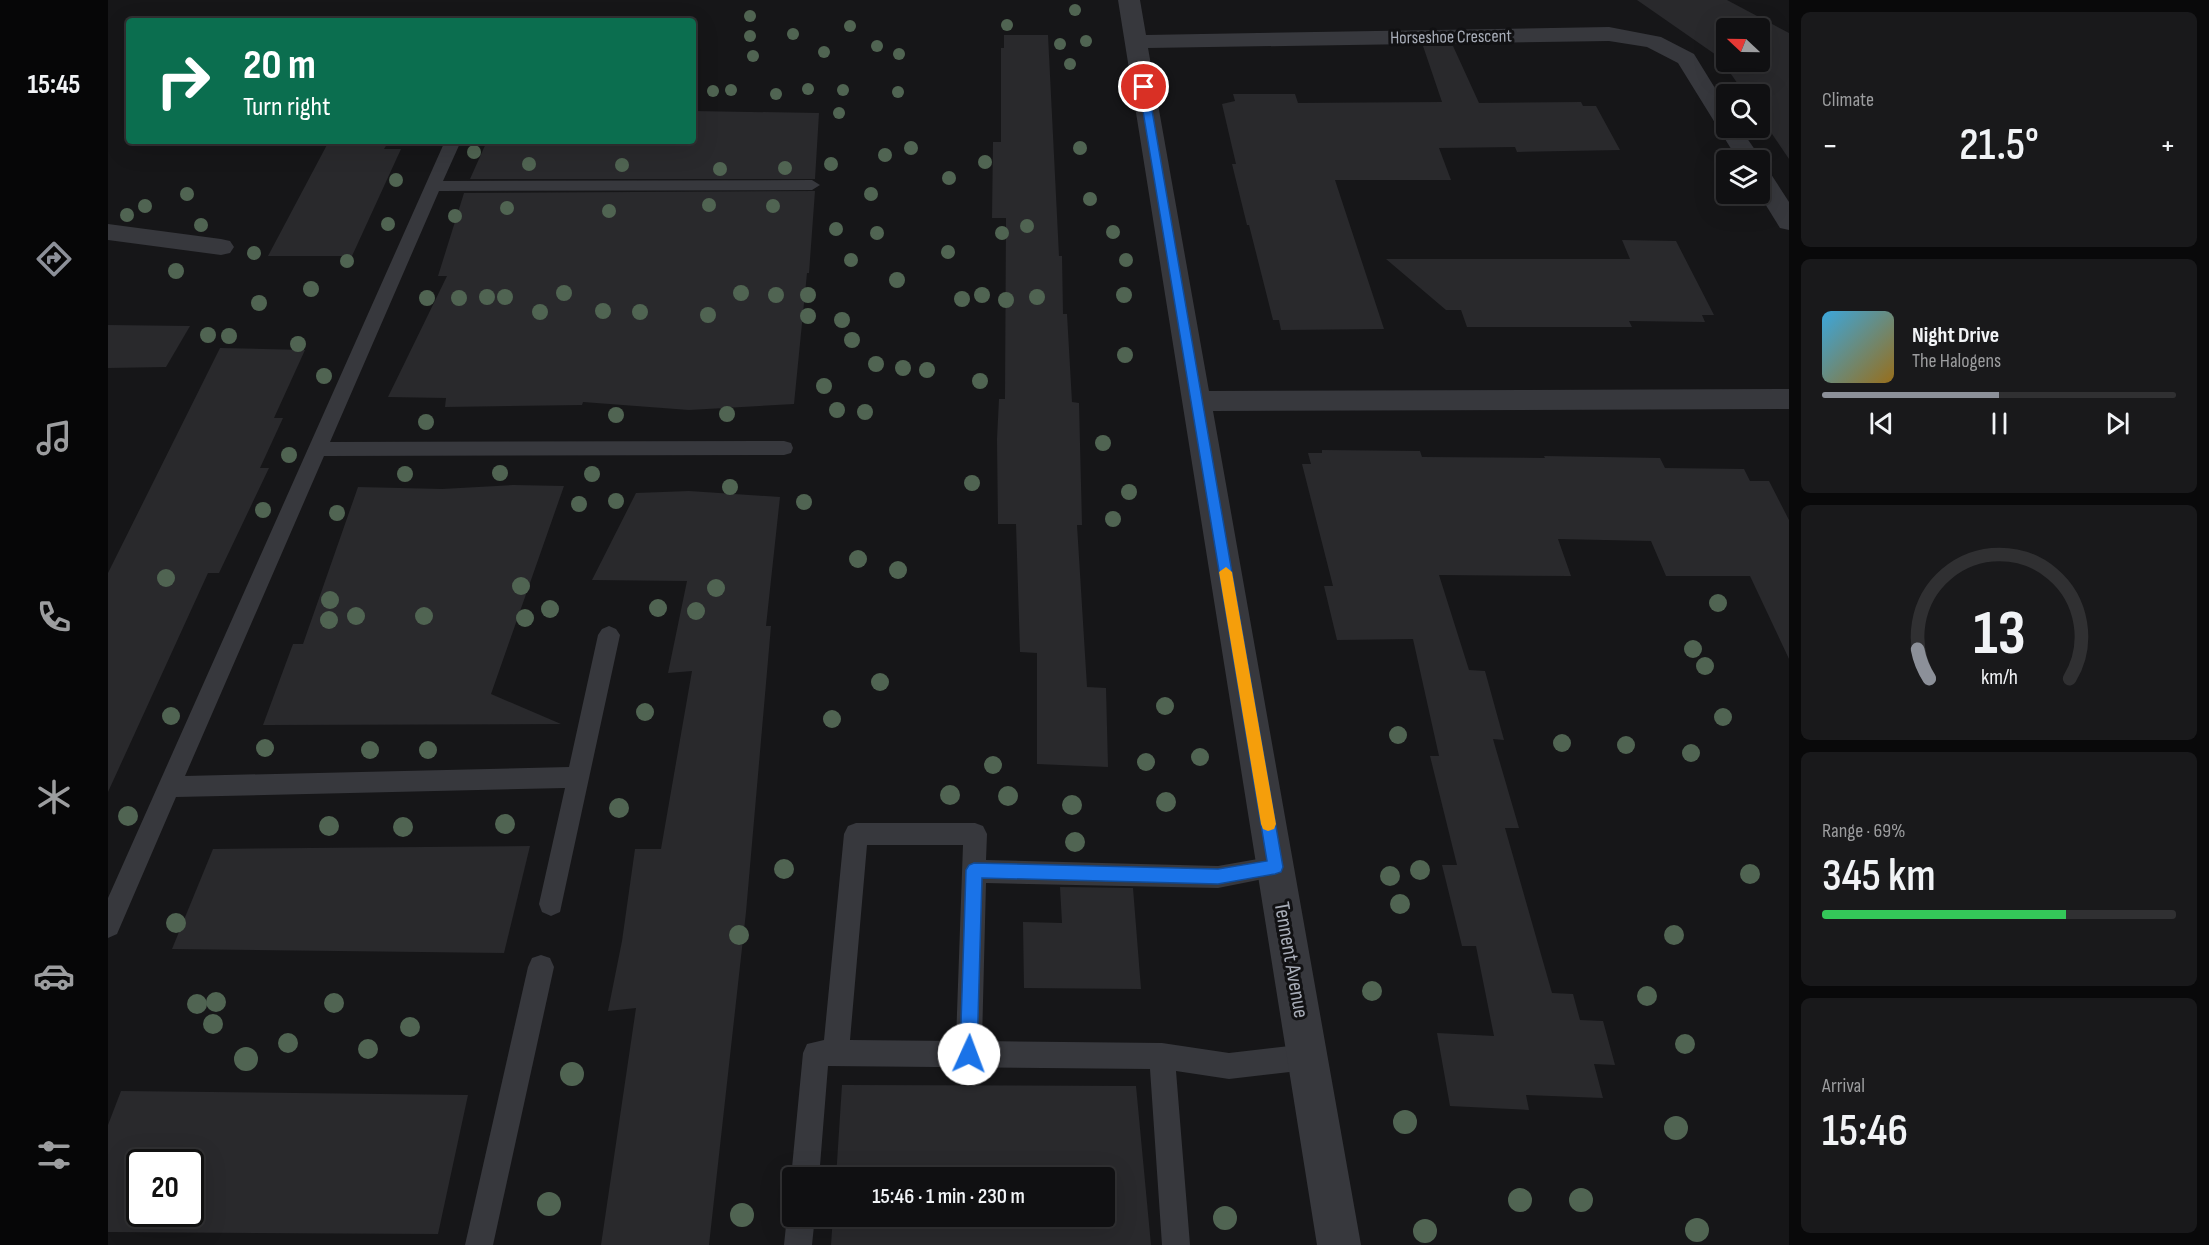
<!DOCTYPE html>
<meta charset="utf-8">
<style>
body{margin:0;font-family:"Sofia Sans Condensed",sans-serif;background:#19191b;color:#f1f3f6;height:100vh;display:flex;flex-direction:column;font-size:22px;white-space:nowrap}
*{box-sizing:border-box;margin:0}
p{font-size:20px;color:#9c9d9f}
.icon{flex:none;width:33px;height:33px;fill:none;stroke:currentColor;stroke-width:2;stroke-linecap:round;stroke-linejoin:round}
.map{position:relative;flex:1;overflow:hidden}
.details{display:flex;flex-direction:column;gap:12px;padding:12px;background:#09090a;width:420px}
.details>*{flex:none}
.top-card{position:absolute;left:18px;top:18px;width:570px;height:126px;border-radius:6px;box-shadow:0 6px 24px #0002,0 0 0 2px #303032;background:#0b6e4f;color:#fff;overflow:hidden}
.needle{width:39px;rotate:292deg}
.buttons{position:absolute;left:1608px;top:18px;display:grid;gap:12px}
.buttons a{display:grid;place-items:center;width:54px;height:54px;border-radius:6px;background:#101012;box-shadow:0 6px 24px #0002,0 0 0 2px #303032;font-size:30px}
.speed{position:absolute;left:18px;top:1149px;display:flex;gap:12px;font-size:30px;font-weight:700;text-align:center}
.speed>*{display:grid;place-content:center;width:78px;height:78px;border-radius:50%;background:#101012;box-shadow:0 6px 24px #0002,0 0 0 2px #303032;line-height:1}
.speed .limit{border:3px solid #111;border-radius:9px;background:#fff;color:#111}
.pin{position:absolute;display:grid;place-items:center;width:51px;height:51px;color:#fff;margin:-26px;border:3px solid #fff;border-radius:50%;box-shadow:0 2px 6px #0007}
.me{position:absolute;width:66px;margin:-33px;rotate:2deg;stroke-linejoin:round;filter:drop-shadow(0 0 4px #0008)}
.turn{display:flex;align-items:center;gap:21px;height:126px;padding:0 18px;font-size:27px}
.turn .icon{width:78px;height:78px;stroke-width:2.5}
.turn b{display:block;font-size:42px;line-height:51px}
.big{font-size:45px;font-weight:600;line-height:1.1}
.details .widget{flex:1;display:flex;flex-direction:column;justify-content:center;gap:9px;min-width:0;padding:0 21px;border-radius:9px;background:#19191b}
.details .dial{align-items:center;gap:0}
.dial svg{height:156px;overflow:visible;fill:none;stroke:#303032;stroke-width:7;stroke-linecap:round;text-anchor:middle}
.dial text{fill:#f1f3f6;stroke:none}
.song{display:flex;align-items:center;gap:18px}
.cover{width:72px;height:72px;border-radius:9px;background:linear-gradient(135deg,hsl(200 70% 55%),hsl(40 70% 35%))}
.played{height:6px;border-radius:3px;background:linear-gradient(90deg,#8c9099 50%,#303032 50%)}
.keys{display:flex;justify-content:space-around;direction:ltr}
.heat{display:flex;justify-content:space-between;align-items:center;font-size:33px;direction:ltr}
.charge{height:9px;border-radius:4px;background:linear-gradient(90deg,#34c759 69%,#303032 0)}
.trip{position:absolute;left:674px;top:1167px;width:333px;height:60px;border-radius:6px;background:#101012;box-shadow:0 6px 24px #0002,0 0 0 2px #303032;font-weight:600;line-height:60px;text-align:center}
main{display:flex;flex:1;min-height:0}
.tabs{display:flex;flex-direction:column;width:108px;justify-content:space-around;align-items:center;background:#060607;color:#9c9d9f}
.tabs .icon{width:42px;height:42px}
.tabs .current{color:#8c9099}
.tabs b{font-size:27px;color:#f1f3f6}
.map>svg:first-child{display:block}
.building{fill:#29292c;fill-rule:evenodd}
.lines{fill:none;stroke-linecap:round;stroke-linejoin:round}
.service{fill:#37383d;fill-rule:evenodd}
.minor{fill:#37383d;fill-rule:evenodd}
.tree{fill:#506452}
.route{fill:#1a73e8;stroke:#114b97;stroke-width:1.5}
.slow{fill:#f59e0b}
.labels{text-anchor:middle;dominant-baseline:central;stroke-width:6;stroke-linejoin:round;paint-order:stroke}
.far-street-label{font-size:18px;fill:#a8adb8;stroke:#111113}
.street-label{font-size:22px;fill:#a8adb8;stroke:#111113}
</style>
<main>
<nav class="tabs">
<b>15:45</b>
<svg class="icon current" aria-label="directions" viewBox="0 0 24 24"><path d="M12 3l9 9-9 9-9-9zM9 14v-3h6M13 9l2 2-2 2"/></svg>
<svg class="icon" aria-label="music" viewBox="0 0 24 24"><path d="M9 18V5l10-2v13"/><circle cx="6" cy="18" r="3"/><circle cx="16" cy="16" r="3"/></svg>
<svg class="icon" aria-label="phone" viewBox="0 0 24 24"><path d="M5 4h4l2 5-3 2q2 4 5 5l2-3 5 2v4C11 20 4 13 5 4z"/></svg>
<svg class="icon" aria-label="climate" viewBox="0 0 24 24"><path d="M12 3v18M4 7l16 10M4 17L20 7"/></svg>
<svg class="icon" aria-label="car" viewBox="0 0 24 24"><path d="M5 17H2v-5l4-1 3-4h7l3 4 3 1v5h-3M9 17h6M6 11h13"/><circle cx="7" cy="17" r="2"/><circle cx="17" cy="17" r="2"/></svg>
<svg class="icon" aria-label="filters" viewBox="0 0 24 24"><path d="M4 7h16M4 17h16"/><circle cx="9" cy="7" r="2"/><circle cx="15" cy="17" r="2"/></svg>
</nav>
<div class="map">
<svg width="1681" height="1245" viewBox="0 0 1681 1245">
<rect width="100%" height="100%" fill="#161618"/>
<g class="building">
<path d="M1529,0H1619L1681,33V159L1652,116V94H1637L1611,57ZM1618,28H1652V62H1618Z"/>
<path d="M896,35H940L951,256H954L955,314H959L964,402L971,403L974,525H969L979,687L998,688L1000,767L929,764V653L912,652L908,524H890L889,439L891,399H897L898,218H884L885,142H893V48H896Z"/>
<path d="M1315,46H1345L1371,103L1473,102L1475,106H1488L1512,150L1409,152L1407,147L1331,148L1343,180H1227L1276,329L1173,330L1171,320H1165L1141,225H1139L1124,164H1128L1114,104L1127,101L1125,94H1187L1190,103L1334,102Z"/>
<path d="M585,111L711,113L707,179H362L379,141H585Z"/>
<path d="M221,141H281L276,149H293L244,256H160Z"/>
<path d="M707,191L701,273H699L686,404L581,410L475,402L474,405L337,407L338,398L280,397L339,276H330L356,193Z"/>
<path d="M1514,240L1568,241L1606,315H1594L1597,322L1521,321L1524,327H1359L1353,310H1338L1278,259H1522Z"/>
<path d="M0,325L82,326L58,367L0,368Z"/>
<path d="M112,348L197,350L166,418H175L152,468H161L111,573H100L0,792V573Z"/>
<path d="M1214,450L1312,451L1314,457L1437,458L1436,456L1552,458L1557,468L1636,469L1642,481H1661L1681,520V659L1642,576H1558L1543,541L1450,539L1463,576L1331,575L1361,670L1377,671L1396,740L1385,739L1411,828H1397L1444,993L1465,994L1472,1020L1495,1021L1507,1065L1486,1064L1495,1098L1418,1095L1421,1110L1342,1106L1329,1033L1386,1036L1368,946H1354L1334,865H1349L1322,756H1331L1305,639L1229,640L1216,586H1225L1194,464H1203L1200,453H1214Z"/>
<path d="M405,485L456,486L383,694L453,724L155,725L185,644H195L250,487L334,489Z"/>
<path d="M581,491L672,497L658,626H663L638,912L601,1245H493L528,1008L500,1011L514,941L527,849H553L584,671L560,673L579,581L484,580L528,493Z"/>
<path d="M422,846L396,953L64,949L105,849Z"/>
<path d="M952,887L1025,888L1033,989L916,988L915,922L954,923Z"/>
<path d="M734,1085L1028,1086L1043,1245H723L725,1216H996V1178H728Z"/>
<path d="M13,1091L360,1095L330,1234L0,1232V1125ZM32,1162H82V1214H32Z"/>
</g>
<g class="lines">
<g class="service">
<path d="M337,141H353L335,181L704,180L712,185L704,190L331,191L222,442L676,441L683,443L685,448L683,453L676,455L216,456L77,776L461,767L490,635L494,629L501,626L508,629L512,635L452,912L443,916L434,912L431,904L457,788L68,797L9,934L0,938V898Z"/>
<path d="M748,823H867L875,826L879,834L878,860L1110,866L1167,856L1175,859L1179,867L1175,875L1110,888L878,883L874,1041L1054,1043L1121,1053L1199,1044L1208,1048L1212,1057L1208,1066L1199,1070L1121,1079L1068,1071L1082,1245H1054L1042,1069L720,1066L711,1178H684V1180L683,1178L695,1053L699,1044L716,1040L736,834L740,826ZM759,845H855L848,1041L742,1040Z"/>
<path d="M433,955L442,958L446,967L385,1245H357L420,967L424,958Z"/>
<path d="M683,1206L684,1216H707L704,1245H676L679,1216Z"/>
</g>
<g class="minor">
<path d="M1010,0H1032L1038,35L1501,27L1553,37L1586,54L1618,106V128H1632L1654,160L1652,164V160H1630L1570,63L1539,47L1501,41L1040,48L1101,391L1681,389V409L1105,411L1253,1245H1209Z"/>
<path d="M1652,169L1661,171L1681,202V230L1672,228L1651,194Z"/>
<path d="M0,224L113,239L122,241L126,247L122,253L113,255L0,240Z"/>
</g>
</g>
<g class="tree">
<circle cx="967" cy="10" r="6"/>
<circle cx="642" cy="16" r="6"/>
<circle cx="899" cy="25" r="6"/>
<circle cx="742" cy="26" r="6"/>
<circle cx="685" cy="34" r="6"/>
<circle cx="642" cy="36" r="6"/>
<circle cx="978" cy="41" r="6"/>
<circle cx="952" cy="44" r="6"/>
<circle cx="769" cy="46" r="6"/>
<circle cx="716" cy="52" r="6"/>
<circle cx="791" cy="54" r="6"/>
<circle cx="645" cy="56" r="6"/>
<circle cx="962" cy="64" r="6"/>
<circle cx="700" cy="89" r="6"/>
<circle cx="623" cy="90" r="6"/>
<circle cx="735" cy="90" r="6"/>
<circle cx="605" cy="91" r="6"/>
<circle cx="790" cy="92" r="6"/>
<circle cx="668" cy="94" r="6"/>
<circle cx="731" cy="113" r="6"/>
<circle cx="803" cy="148" r="7"/>
<circle cx="972" cy="148" r="7"/>
<circle cx="366" cy="152" r="7"/>
<circle cx="777" cy="155" r="7"/>
<circle cx="877" cy="162" r="7"/>
<circle cx="421" cy="164" r="7"/>
<circle cx="723" cy="164" r="7"/>
<circle cx="514" cy="165" r="7"/>
<circle cx="677" cy="168" r="7"/>
<circle cx="612" cy="169" r="7"/>
<circle cx="841" cy="178" r="7"/>
<circle cx="288" cy="180" r="7"/>
<circle cx="79" cy="194" r="7"/>
<circle cx="763" cy="194" r="7"/>
<circle cx="982" cy="199" r="7"/>
<circle cx="601" cy="205" r="7"/>
<circle cx="37" cy="206" r="7"/>
<circle cx="665" cy="206" r="7"/>
<circle cx="399" cy="208" r="7"/>
<circle cx="501" cy="211" r="7"/>
<circle cx="19" cy="215" r="7"/>
<circle cx="347" cy="216" r="7"/>
<circle cx="280" cy="224" r="7"/>
<circle cx="93" cy="225" r="7"/>
<circle cx="919" cy="226" r="7"/>
<circle cx="728" cy="229" r="7"/>
<circle cx="1005" cy="232" r="7"/>
<circle cx="769" cy="233" r="7"/>
<circle cx="894" cy="233" r="7"/>
<circle cx="840" cy="252" r="7"/>
<circle cx="146" cy="253" r="7"/>
<circle cx="743" cy="260" r="7"/>
<circle cx="1018" cy="260" r="7"/>
<circle cx="239" cy="261" r="7"/>
<circle cx="68" cy="271" r="8"/>
<circle cx="789" cy="280" r="8"/>
<circle cx="203" cy="289" r="8"/>
<circle cx="456" cy="293" r="8"/>
<circle cx="633" cy="293" r="8"/>
<circle cx="668" cy="295" r="8"/>
<circle cx="700" cy="295" r="8"/>
<circle cx="874" cy="295" r="8"/>
<circle cx="1016" cy="295" r="8"/>
<circle cx="379" cy="297" r="8"/>
<circle cx="397" cy="297" r="8"/>
<circle cx="929" cy="297" r="8"/>
<circle cx="319" cy="298" r="8"/>
<circle cx="351" cy="298" r="8"/>
<circle cx="854" cy="299" r="8"/>
<circle cx="898" cy="300" r="8"/>
<circle cx="151" cy="303" r="8"/>
<circle cx="495" cy="311" r="8"/>
<circle cx="432" cy="312" r="8"/>
<circle cx="532" cy="312" r="8"/>
<circle cx="600" cy="315" r="8"/>
<circle cx="700" cy="316" r="8"/>
<circle cx="734" cy="320" r="8"/>
<circle cx="100" cy="335" r="8"/>
<circle cx="121" cy="336" r="8"/>
<circle cx="744" cy="340" r="8"/>
<circle cx="190" cy="344" r="8"/>
<circle cx="1017" cy="355" r="8"/>
<circle cx="768" cy="364" r="8"/>
<circle cx="795" cy="368" r="8"/>
<circle cx="819" cy="370" r="8"/>
<circle cx="216" cy="376" r="8"/>
<circle cx="872" cy="381" r="8"/>
<circle cx="716" cy="386" r="8"/>
<circle cx="729" cy="410" r="8"/>
<circle cx="757" cy="412" r="8"/>
<circle cx="619" cy="414" r="8"/>
<circle cx="508" cy="415" r="8"/>
<circle cx="318" cy="422" r="8"/>
<circle cx="995" cy="443" r="8"/>
<circle cx="181" cy="455" r="8"/>
<circle cx="392" cy="473" r="8"/>
<circle cx="297" cy="474" r="8"/>
<circle cx="484" cy="474" r="8"/>
<circle cx="864" cy="483" r="8"/>
<circle cx="622" cy="487" r="8"/>
<circle cx="1021" cy="492" r="8"/>
<circle cx="508" cy="501" r="8"/>
<circle cx="696" cy="502" r="8"/>
<circle cx="471" cy="504" r="8"/>
<circle cx="155" cy="510" r="8"/>
<circle cx="229" cy="513" r="8"/>
<circle cx="1005" cy="519" r="8"/>
<circle cx="750" cy="559" r="9"/>
<circle cx="790" cy="570" r="9"/>
<circle cx="58" cy="578" r="9"/>
<circle cx="413" cy="586" r="9"/>
<circle cx="608" cy="588" r="9"/>
<circle cx="222" cy="600" r="9"/>
<circle cx="1610" cy="603" r="9"/>
<circle cx="550" cy="608" r="9"/>
<circle cx="442" cy="609" r="9"/>
<circle cx="588" cy="611" r="9"/>
<circle cx="248" cy="616" r="9"/>
<circle cx="316" cy="616" r="9"/>
<circle cx="417" cy="618" r="9"/>
<circle cx="221" cy="620" r="9"/>
<circle cx="1585" cy="649" r="9"/>
<circle cx="1597" cy="666" r="9"/>
<circle cx="772" cy="682" r="9"/>
<circle cx="1057" cy="706" r="9"/>
<circle cx="537" cy="712" r="9"/>
<circle cx="63" cy="716" r="9"/>
<circle cx="1615" cy="717" r="9"/>
<circle cx="724" cy="719" r="9"/>
<circle cx="1290" cy="735" r="9"/>
<circle cx="1454" cy="743" r="9"/>
<circle cx="1518" cy="745" r="9"/>
<circle cx="157" cy="748" r="9"/>
<circle cx="262" cy="750" r="9"/>
<circle cx="320" cy="750" r="9"/>
<circle cx="1583" cy="753" r="9"/>
<circle cx="1092" cy="757" r="9"/>
<circle cx="1038" cy="762" r="9"/>
<circle cx="885" cy="765" r="9"/>
<circle cx="842" cy="795" r="10"/>
<circle cx="900" cy="796" r="10"/>
<circle cx="1058" cy="802" r="10"/>
<circle cx="964" cy="805" r="10"/>
<circle cx="511" cy="808" r="10"/>
<circle cx="20" cy="816" r="10"/>
<circle cx="397" cy="824" r="10"/>
<circle cx="221" cy="826" r="10"/>
<circle cx="295" cy="827" r="10"/>
<circle cx="967" cy="842" r="10"/>
<circle cx="676" cy="869" r="10"/>
<circle cx="1312" cy="870" r="10"/>
<circle cx="1642" cy="874" r="10"/>
<circle cx="1282" cy="876" r="10"/>
<circle cx="1292" cy="904" r="10"/>
<circle cx="68" cy="923" r="10"/>
<circle cx="631" cy="935" r="10"/>
<circle cx="1566" cy="935" r="10"/>
<circle cx="1264" cy="991" r="10"/>
<circle cx="1539" cy="996" r="10"/>
<circle cx="108" cy="1002" r="10"/>
<circle cx="226" cy="1003" r="10"/>
<circle cx="89" cy="1004" r="10"/>
<circle cx="105" cy="1024" r="10"/>
<circle cx="302" cy="1027" r="10"/>
<circle cx="180" cy="1043" r="10"/>
<circle cx="1577" cy="1044" r="10"/>
<circle cx="260" cy="1049" r="10"/>
<circle cx="138" cy="1059" r="12"/>
<circle cx="464" cy="1074" r="12"/>
<circle cx="1297" cy="1122" r="12"/>
<circle cx="1568" cy="1128" r="12"/>
<circle cx="1412" cy="1200" r="12"/>
<circle cx="1473" cy="1200" r="12"/>
<circle cx="441" cy="1204" r="12"/>
<circle cx="634" cy="1215" r="12"/>
<circle cx="1117" cy="1218" r="12"/>
<circle cx="1589" cy="1230" r="12"/>
<circle cx="1317" cy="1231" r="12"/>
</g>
<path class="route" d="M1036,84L1040,87L1175,867L1173,872L1167,874L1110,884L874,878L869,1054L867,1061L861,1063L855,1061L852,1054L858,870L861,865L866,863L1110,869L1159,861L1031,87Z"/>
<path class="slow" d="M1118,567L1124,572L1168,824L1166,829L1160,831L1155,829L1153,824L1111,572Z"/>
<g class="labels">
<g class="far-street-label">
<text transform="translate(1343 37) rotate(-1)">Horseshoe Crescent</text>
</g>
<g class="street-label">
<text transform="translate(1183 960) rotate(80)">Tennent Avenue</text>
</g>
</g>
</svg>
<div class="buttons">
<a><svg class="needle" viewBox="-14 -14 28 28"><path d="M0-13l5 13h-10z" fill="#e53935"/><path d="M0 13l5-13h-10z" fill="#9c9d9f"/></svg></a>
<a><svg class="icon" aria-label="search" viewBox="0 0 24 24"><circle cx="10" cy="10" r="6"/><path d="M15 15l6 6"/></svg></a>
<a><svg class="icon" aria-label="layers" viewBox="0 0 24 24"><path d="M12 4l9 5-9 5-9-5zM3 14l9 5 9-5"/></svg></a>
</div>
<div class="speed"><div class="limit">20</div></div>
<div class="pin" style="left:1036px;top:87px;background:#d93025"><svg class="icon" aria-label="arrive" viewBox="0 0 24 24"><path d="M6 21V4h12l-3 4 3 4H6"/></svg></div>
<svg class="me" style="left:861px;top:1054px" viewBox="-20 -20 40 40"><circle r="19" fill="#fff"/><path d="M0-13L10 11 0 6-10 11z" fill="#1a73e8"/></svg>
<div class="trip">15:46 · 1 min · 230 m</div>
<div class="top-card">
<div class="turn"><svg class="icon" aria-label="right" viewBox="0 0 24 24"><path d="M7 20v-9h11M14 6l5 5-5 5"/></svg><div><b>20 m</b>Turn right</div></div>
</div>
</div>
<section class="details">
<div class="widget"><p>Climate</p>
<div class="heat"><a>−</a><b class="big">21.5°</b><a>+</a></div>
</div>
<div class="widget">
<div class="song"><i class="cover"></i><div><b>Night Drive</b><p>The Halogens</p></div></div>
<div class="played"></div>
<div class="keys"><svg class="icon" aria-label="previous" viewBox="0 0 24 24"><path d="M18 5L8 12l10 7zM5 5v14"/></svg><svg class="icon" aria-label="pause" viewBox="0 0 24 24"><path d="M8 5v14M16 5v14"/></svg><svg class="icon" aria-label="next" viewBox="0 0 24 24"><path d="M6 5l10 7-10 7zM19 5v14"/></svg></div>
</div>
<div class="widget dial"><svg viewBox="0 0 100 80">
<path d="M14 69A42 42 0 1 1 86 69"/>
<path d="M14 69A42 42 0 0 1 8 54" stroke="#8c9099"/>
<text x="50" y="56" font-size="32" font-weight="700">13</text>
<text x="50" y="72" font-size="11">km/h</text>
</svg></div>
<div class="widget"><p>Range · 69%</p><b class="big">345 km</b><div class="charge"></div></div>
<div class="widget"><p>Arrival</p><b class="big">15:46</b></div>
</section>
</main>
